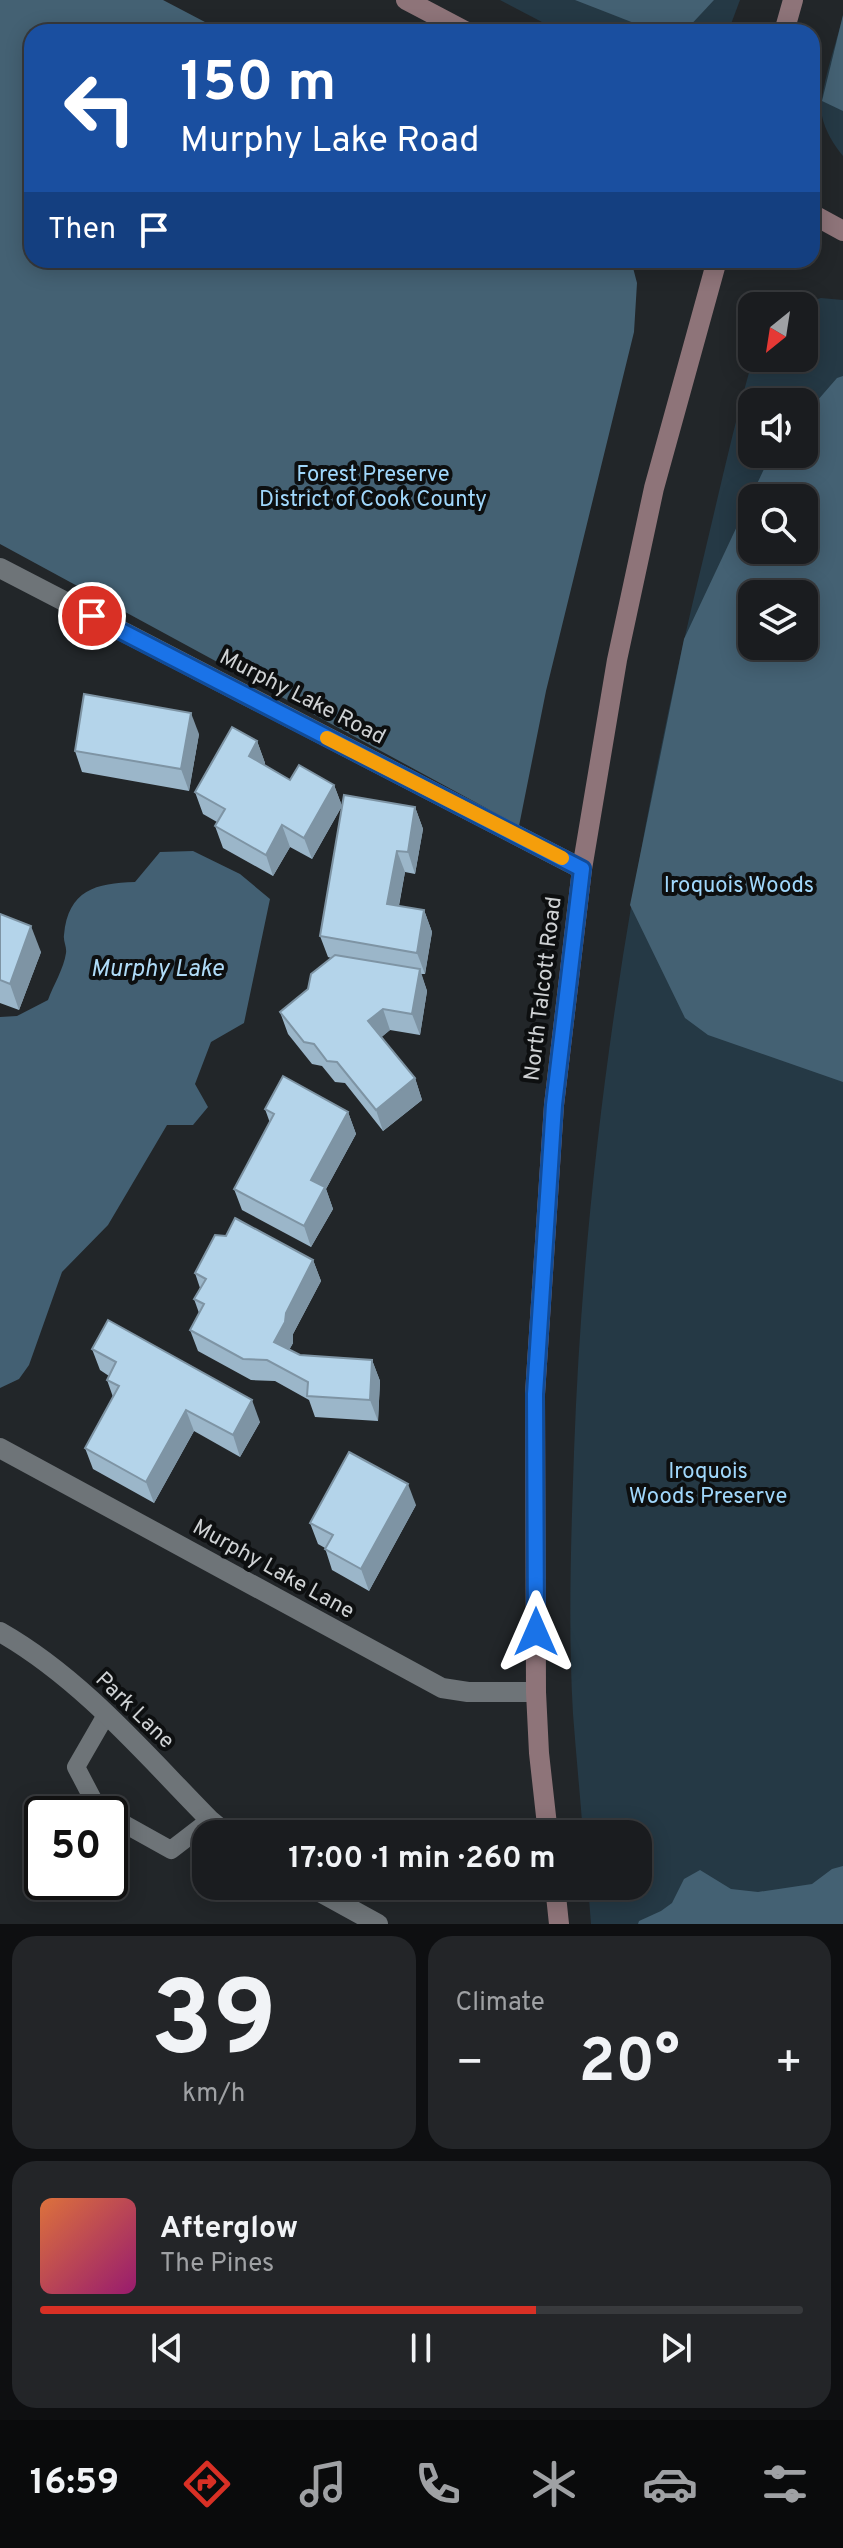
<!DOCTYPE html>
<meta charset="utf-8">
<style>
body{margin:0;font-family:Overpass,sans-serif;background:#232528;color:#f1f3f6;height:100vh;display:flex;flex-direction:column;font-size:30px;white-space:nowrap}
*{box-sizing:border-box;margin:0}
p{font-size:26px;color:#9fa1a4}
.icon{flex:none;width:44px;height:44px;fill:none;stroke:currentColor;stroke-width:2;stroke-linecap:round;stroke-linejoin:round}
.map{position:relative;height:1924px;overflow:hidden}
.sheet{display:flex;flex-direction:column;gap:12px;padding:12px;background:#0e0f11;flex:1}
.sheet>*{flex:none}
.guide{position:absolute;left:24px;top:24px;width:796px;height:244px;border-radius:24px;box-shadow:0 4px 20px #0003,0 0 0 2px #383a3d;background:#1a4fa0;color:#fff;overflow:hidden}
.needle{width:52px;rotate:210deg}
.controls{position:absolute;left:738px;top:292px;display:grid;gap:16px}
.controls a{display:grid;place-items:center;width:80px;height:80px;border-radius:16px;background:#1a1c1f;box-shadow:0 4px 20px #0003,0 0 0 2px #383a3d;font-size:40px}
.speed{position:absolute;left:24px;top:1796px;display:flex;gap:16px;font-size:40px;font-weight:700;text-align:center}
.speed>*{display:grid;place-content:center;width:104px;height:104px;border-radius:50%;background:#1a1c1f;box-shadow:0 4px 20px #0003,0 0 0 2px #383a3d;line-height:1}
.speed .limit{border:4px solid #111;border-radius:12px;background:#fff;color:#111}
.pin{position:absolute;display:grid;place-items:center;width:68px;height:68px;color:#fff;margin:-34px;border:4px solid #fff;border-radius:50%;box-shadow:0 2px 8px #0007}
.me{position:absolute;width:88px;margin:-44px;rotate:0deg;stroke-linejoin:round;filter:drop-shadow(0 0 6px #0008)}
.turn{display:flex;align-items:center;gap:28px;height:168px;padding:0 24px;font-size:36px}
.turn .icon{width:104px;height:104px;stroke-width:2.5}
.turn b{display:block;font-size:56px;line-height:68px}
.then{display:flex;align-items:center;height:76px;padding:0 24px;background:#0003;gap:16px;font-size:30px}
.big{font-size:60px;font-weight:700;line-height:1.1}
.sheet .card{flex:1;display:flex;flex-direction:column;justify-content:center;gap:12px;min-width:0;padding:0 28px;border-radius:24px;background:#232528}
.sheet .dial{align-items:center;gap:0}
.dial b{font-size:104px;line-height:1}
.song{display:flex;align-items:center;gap:24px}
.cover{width:96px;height:96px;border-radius:12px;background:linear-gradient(135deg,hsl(20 70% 55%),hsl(320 70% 35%))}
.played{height:8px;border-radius:4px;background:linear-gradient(90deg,#d93025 65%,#383a3d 65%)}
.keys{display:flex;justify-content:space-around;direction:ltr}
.heat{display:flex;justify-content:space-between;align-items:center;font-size:44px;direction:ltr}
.sheet .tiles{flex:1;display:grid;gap:12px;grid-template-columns:1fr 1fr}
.card:last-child{grid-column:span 2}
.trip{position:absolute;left:192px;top:1820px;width:460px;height:80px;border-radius:24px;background:#1a1c1f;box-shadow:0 4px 20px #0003,0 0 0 2px #383a3d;font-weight:700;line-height:80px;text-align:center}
.tabs{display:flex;height:128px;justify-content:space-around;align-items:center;background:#0a0b0c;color:#9fa1a4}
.tabs .icon{width:56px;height:56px}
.tabs .current{color:#d93025}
.tabs b{font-size:36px;color:#f1f3f6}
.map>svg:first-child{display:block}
.green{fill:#253945;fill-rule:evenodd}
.forest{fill:#446173;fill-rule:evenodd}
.water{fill:#436073}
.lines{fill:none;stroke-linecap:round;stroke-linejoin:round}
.service{stroke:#6e7478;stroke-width:18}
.minor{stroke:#6e7478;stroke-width:20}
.secondary{stroke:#8e7479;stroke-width:20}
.wall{fill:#9bb6c9}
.shaded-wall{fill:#7e94a4}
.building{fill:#b4d4ea;stroke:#7e94a4;stroke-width:2}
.route-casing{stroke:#114b97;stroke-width:20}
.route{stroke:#1a73e8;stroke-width:14}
.slow{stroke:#f59e0b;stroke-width:14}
.labels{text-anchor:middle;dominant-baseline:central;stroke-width:8;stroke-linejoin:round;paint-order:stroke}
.park-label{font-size:22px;fill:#a0d7fb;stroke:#0d0f10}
.street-label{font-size:22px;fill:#cfd2d4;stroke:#0d0f10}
.water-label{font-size:24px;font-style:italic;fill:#afdbf7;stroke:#0d0f10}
</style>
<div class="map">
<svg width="843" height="1924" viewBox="0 0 843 1924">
<rect width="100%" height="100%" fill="#222629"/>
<g class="green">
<path d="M500,0H740L728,32H561Z"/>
<path d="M843,16V156C834,145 825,131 822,116C818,93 837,41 843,16Z"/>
<path d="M821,298L843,300V1924H591L588,1886H638V1834H583C580,1794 576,1754 573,1714C568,1628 571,1539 574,1452C585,1146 633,845 706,547C721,484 735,421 753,358H804V306H796ZM752,402H804V454H752ZM752,498H804V550H752ZM752,594H804V646H752Z"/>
</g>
<g class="forest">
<path d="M0,0H163L224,32H32V260H631L637,283L634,332L546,691L519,826L0,544Z"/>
<path d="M575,0H714L686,30H652Z"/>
<path d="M843,15V111L822,101Z"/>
<path d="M843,376V1082L708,1035L685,1018L630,905L684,639L771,454H804V416L837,378ZM804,498V550H752V498ZM804,594V646H752V594Z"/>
<path d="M843,1866V1924H638L639,1921L661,1911L672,1903L684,1879L700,1870L731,1889L758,1892L812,1884L832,1869Z"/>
</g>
<path class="water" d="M193,851L240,874L270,899L244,1023L211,1042L195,1084L208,1107L193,1125H167L108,1225L62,1272L29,1365L19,1379L0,1388V1017L17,1016L48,1000C53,986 64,968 66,953C67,947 63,941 64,935C68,890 96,883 135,882L160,852Z"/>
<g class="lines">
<g class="service">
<path d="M106,1715L76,1767L98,1809L107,1814"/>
<path d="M110,1816L171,1850L210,1820"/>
</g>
<g class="minor">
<path d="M0,568L582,869"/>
<path d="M0,1448L442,1688L468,1692H536"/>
<path d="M0,1632C81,1678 145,1754 210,1820L227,1834"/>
<path d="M309,1886L378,1924"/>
</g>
<g class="secondary">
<path d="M406,0L467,32"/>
<path d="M784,32L793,0"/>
<path d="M812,214L843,231"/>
<path d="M548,1834L539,1753L536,1692L535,1394L554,1105L582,869L617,660L654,488L717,260"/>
<path d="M555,1886L559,1924"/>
</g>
</g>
<g class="wall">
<path d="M199,734L189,791L82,772L75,751Z"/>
<path d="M257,741L265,763L264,765L290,780L334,785L342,806L312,859L290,847L273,876L223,848L215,826L217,822L203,814L195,792Z"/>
<path d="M415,807L423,829L415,874L405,872L399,906L424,910L432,932L425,974H421L427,991L420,1035L390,1030L381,1037L415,1078L422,1100L383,1131L345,1083L335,1082L322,1066L312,1064L288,1034L280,1012L308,989L331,958L328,957L320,936Z"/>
<path d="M0,914L41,952L19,1010L0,1003Z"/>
<path d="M265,1109L348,1112L356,1134L326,1189L333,1209L311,1247L242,1210L234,1189L270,1123Z"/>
<path d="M313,1260L321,1281L293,1334V1343L289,1350L300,1355L372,1360L380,1381L378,1421L315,1417L309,1400L275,1381L251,1380L198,1351L190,1330L199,1313L194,1299L200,1288L195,1273Z"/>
<path d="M92,1349L260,1422L240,1457L194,1431L154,1503L93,1469L85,1448L113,1397L107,1380L109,1376L100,1370Z"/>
<path d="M416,1505L369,1591L332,1570L325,1548L318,1544L310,1523Z"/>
</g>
<g class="shaded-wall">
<path d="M191,713L199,734L189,791L181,769Z"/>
<path d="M257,741L265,763L257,777L249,756Z"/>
<path d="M334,785L342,806L312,859L304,838Z"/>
<path d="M415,807L423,829L415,874L408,852Z"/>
<path d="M282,825L290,847L273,876L266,855Z"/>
<path d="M397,851L405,872L395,925L387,904Z"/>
<path d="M424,910L432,932L425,974L417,953Z"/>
<path d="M31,926L41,952L19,1010L10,984Z"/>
<path d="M420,969L427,991L420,1035L412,1014Z"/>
<path d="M383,1009L390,1030L376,1042L368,1021Z"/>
<path d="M415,1078L422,1100L383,1131L376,1110Z"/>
<path d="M348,1112L356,1134L326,1189L333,1209L311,1247L304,1226L311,1180Z"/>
<path d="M313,1260L321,1281L293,1334V1343L282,1363L274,1342L286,1313Z"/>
<path d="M372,1360L380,1381L378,1421L370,1400Z"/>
<path d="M252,1400L260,1422L240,1457L233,1435Z"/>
<path d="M186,1410L194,1431L154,1503L146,1482Z"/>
<path d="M408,1484L416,1505L369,1591L361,1569Z"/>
</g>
<g class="building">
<path d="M84,694L191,713L181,769L75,751Z"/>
<path d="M232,727L257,741L249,756L290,780L299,765L334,785L304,838L282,825L266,855L215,826L225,809L195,792Z"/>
<path d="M344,795L415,807L408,852L397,851L387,904L424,910L417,953L320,936Z"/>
<path d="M0,914L31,926L10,984L0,980Z"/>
<path d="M335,955L420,969L412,1014L383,1009L368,1021L415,1078L376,1110L337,1062L327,1061L314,1044L304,1042L280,1012L308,989L311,974Z"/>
<path d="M283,1076L348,1112L311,1180L325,1187L304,1226L234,1189L274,1114L265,1109Z"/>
<path d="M235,1218L313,1260L286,1313L285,1322L274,1342L300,1355L372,1360L370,1400L307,1396L308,1382L267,1360L243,1359L190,1330L204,1304L194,1299L206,1279L195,1273L215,1235L226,1236Z"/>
<path d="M108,1320L252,1400L233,1435L186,1410L146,1482L85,1448L119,1386L107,1380L116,1362L92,1349Z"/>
<path d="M349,1452L408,1484L361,1569L325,1549L333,1535L310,1523Z"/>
</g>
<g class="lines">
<defs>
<path id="route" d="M92,616L582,869L554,1105L535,1394L536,1632"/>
</defs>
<use href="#route" class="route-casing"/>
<use href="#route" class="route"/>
<path class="slow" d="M327,738L562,858"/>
</g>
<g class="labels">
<g class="park-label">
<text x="373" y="475">Forest Preserve<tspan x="373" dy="25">District of Cook County</tspan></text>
<text x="739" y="886">Iroquois Woods</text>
<text x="708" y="1472">Iroquois<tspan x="708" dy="25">Woods Preserve</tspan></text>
</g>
<g class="street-label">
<text transform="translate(302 698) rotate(27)">Murphy Lake Road</text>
<text transform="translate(544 989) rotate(-83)">North Talcott Road</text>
<text transform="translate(273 1570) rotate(29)">Murphy Lake Lane</text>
<text transform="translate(134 1711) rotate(44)">Park Lane</text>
</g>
<g class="water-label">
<text x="157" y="970">Murphy Lake</text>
</g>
</g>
</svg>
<div class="controls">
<a><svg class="needle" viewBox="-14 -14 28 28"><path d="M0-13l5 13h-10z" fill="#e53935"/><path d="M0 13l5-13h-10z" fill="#9fa1a4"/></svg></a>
<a><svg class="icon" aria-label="sound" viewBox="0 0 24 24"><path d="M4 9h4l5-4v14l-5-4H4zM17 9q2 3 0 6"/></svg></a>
<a><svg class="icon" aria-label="search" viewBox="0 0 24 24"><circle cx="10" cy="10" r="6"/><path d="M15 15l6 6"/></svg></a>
<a><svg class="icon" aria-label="layers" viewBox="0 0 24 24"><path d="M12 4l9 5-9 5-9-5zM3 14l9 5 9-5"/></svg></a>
</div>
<div class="speed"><div class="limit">50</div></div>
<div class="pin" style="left:92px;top:616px;background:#d93025"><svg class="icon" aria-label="arrive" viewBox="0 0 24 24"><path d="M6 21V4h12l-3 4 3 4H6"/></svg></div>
<svg class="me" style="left:536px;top:1632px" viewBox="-20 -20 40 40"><path d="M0-17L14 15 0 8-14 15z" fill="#1a73e8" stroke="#fff" stroke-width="4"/></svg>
<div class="trip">17:00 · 1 min · 260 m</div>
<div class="guide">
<div class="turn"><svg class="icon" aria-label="left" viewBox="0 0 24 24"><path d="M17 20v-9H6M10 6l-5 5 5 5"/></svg><div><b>150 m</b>Murphy Lake Road</div></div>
<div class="then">Then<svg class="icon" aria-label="arrive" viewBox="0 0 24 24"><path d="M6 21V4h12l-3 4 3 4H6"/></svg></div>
</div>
</div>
<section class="sheet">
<div class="tiles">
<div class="card dial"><b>39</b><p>km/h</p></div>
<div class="card"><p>Climate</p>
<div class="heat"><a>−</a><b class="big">20°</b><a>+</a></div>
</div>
<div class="card">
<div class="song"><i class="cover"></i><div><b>Afterglow</b><p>The Pines</p></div></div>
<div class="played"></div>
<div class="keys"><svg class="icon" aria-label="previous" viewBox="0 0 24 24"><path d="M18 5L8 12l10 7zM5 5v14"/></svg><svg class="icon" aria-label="pause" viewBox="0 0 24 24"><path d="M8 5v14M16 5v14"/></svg><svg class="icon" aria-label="next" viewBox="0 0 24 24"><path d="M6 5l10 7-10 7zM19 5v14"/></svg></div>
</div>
</div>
</section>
<nav class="tabs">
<b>16:59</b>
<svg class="icon current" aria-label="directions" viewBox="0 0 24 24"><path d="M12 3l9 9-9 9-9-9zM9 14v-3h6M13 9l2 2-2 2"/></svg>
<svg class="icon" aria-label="music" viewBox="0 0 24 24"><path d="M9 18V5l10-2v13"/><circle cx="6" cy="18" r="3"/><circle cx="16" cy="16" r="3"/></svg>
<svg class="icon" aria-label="phone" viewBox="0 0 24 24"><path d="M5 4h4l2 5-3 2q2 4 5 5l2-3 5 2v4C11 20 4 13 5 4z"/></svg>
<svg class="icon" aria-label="climate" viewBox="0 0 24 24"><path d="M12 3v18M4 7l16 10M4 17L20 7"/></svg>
<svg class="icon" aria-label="car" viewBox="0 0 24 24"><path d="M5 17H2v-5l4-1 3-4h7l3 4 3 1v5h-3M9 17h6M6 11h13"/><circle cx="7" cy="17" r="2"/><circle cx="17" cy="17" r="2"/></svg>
<svg class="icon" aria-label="filters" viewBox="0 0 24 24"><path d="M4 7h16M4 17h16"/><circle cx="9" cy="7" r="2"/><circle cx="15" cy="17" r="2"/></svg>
</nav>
